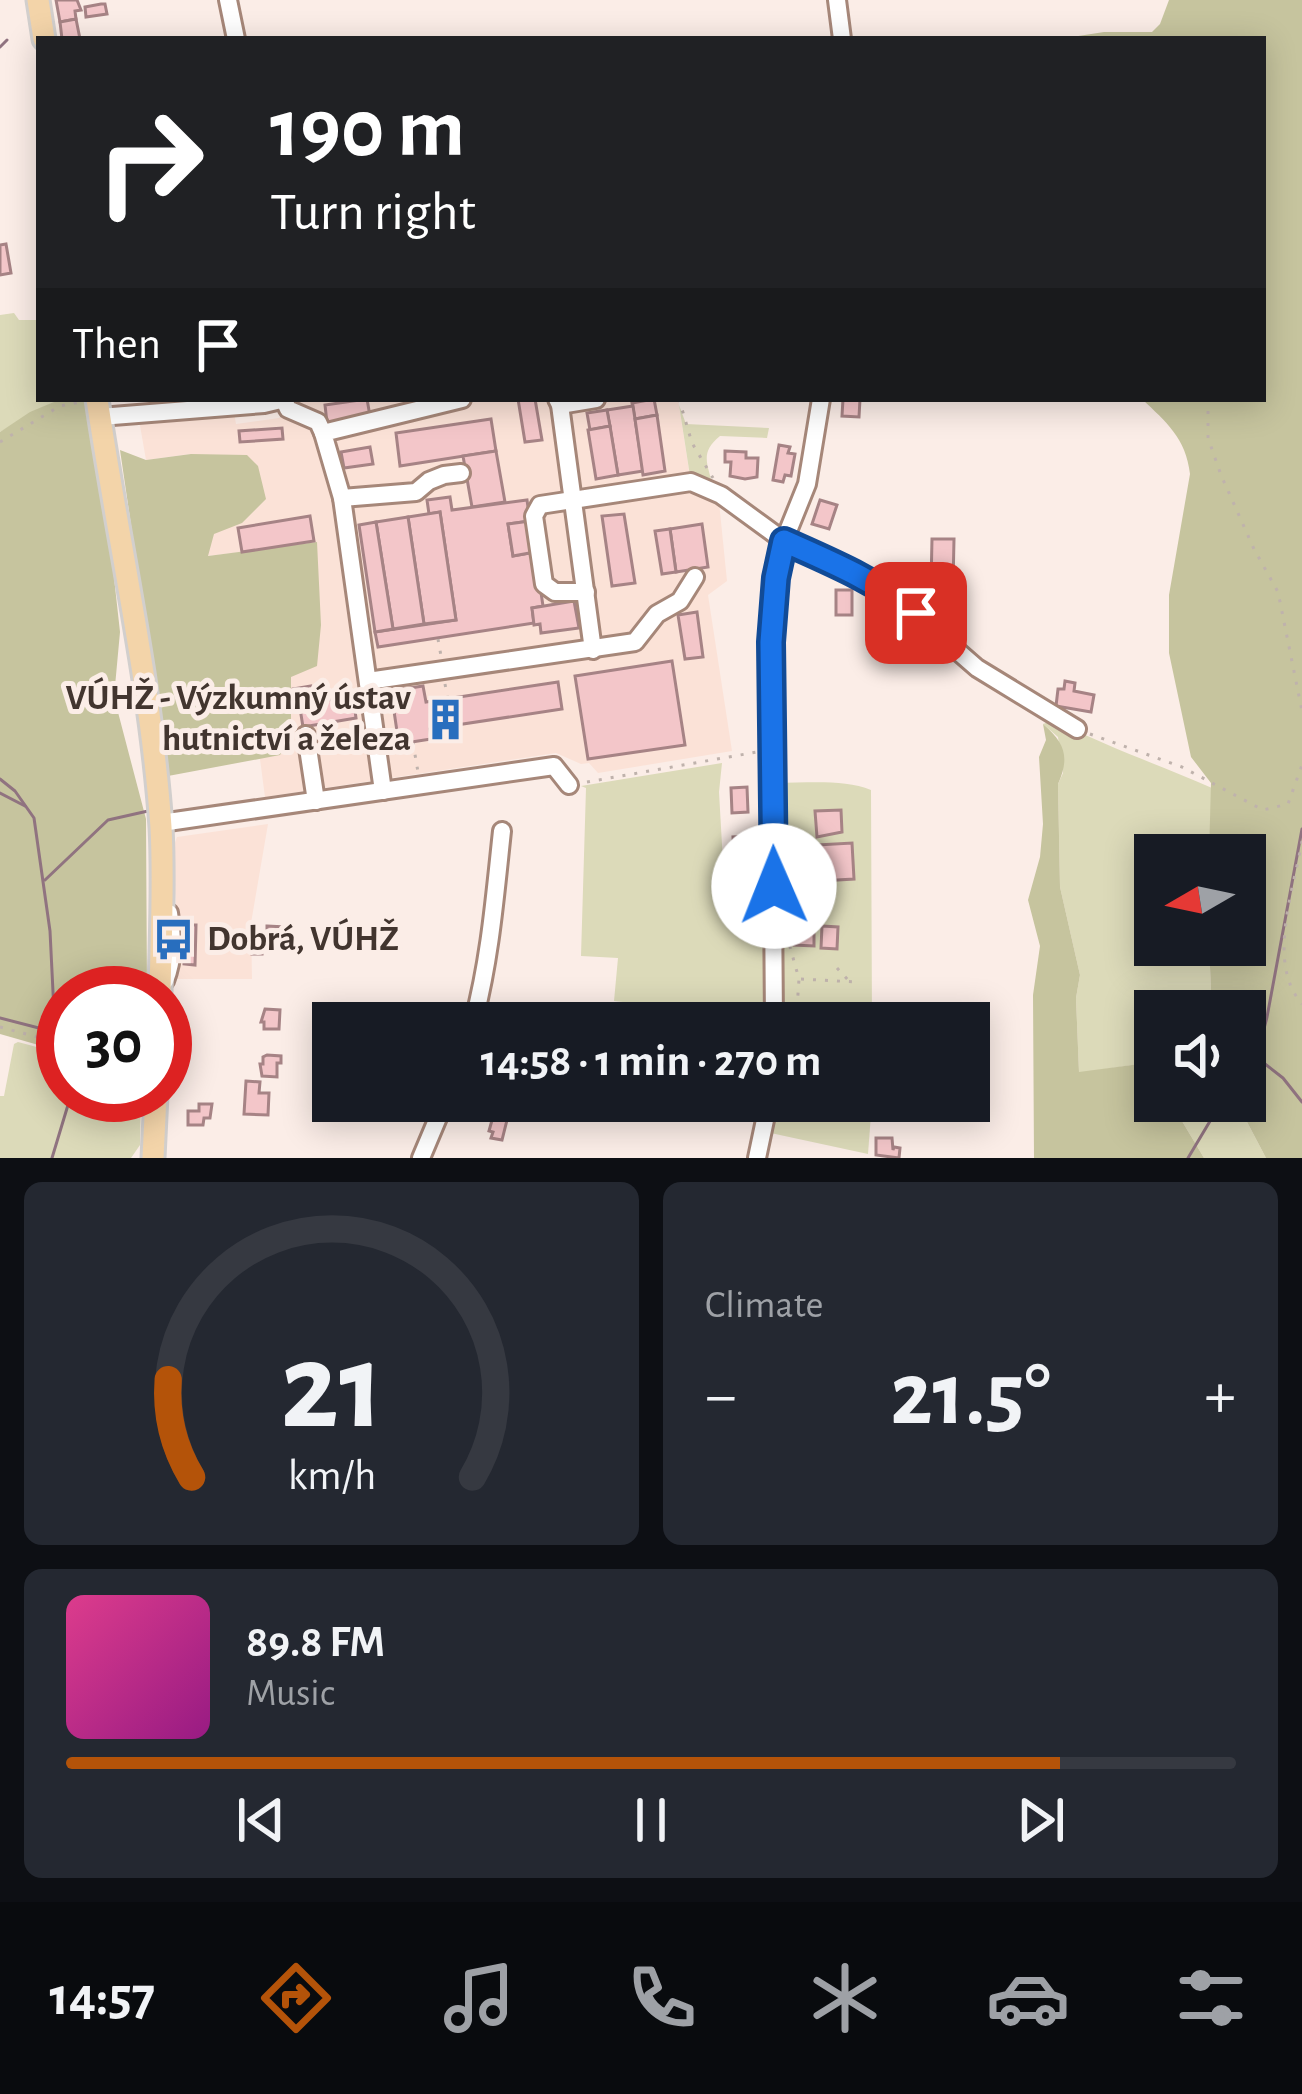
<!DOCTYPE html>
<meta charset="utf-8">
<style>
body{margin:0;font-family:"Alegreya Sans",sans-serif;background:#242831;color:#f1f3f6;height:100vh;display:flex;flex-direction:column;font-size:45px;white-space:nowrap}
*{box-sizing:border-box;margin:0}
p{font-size:39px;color:#9ea1a6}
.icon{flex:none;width:66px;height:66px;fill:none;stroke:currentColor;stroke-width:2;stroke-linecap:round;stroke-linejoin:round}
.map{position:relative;height:1158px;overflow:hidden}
.sheet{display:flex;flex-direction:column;gap:24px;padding:24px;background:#0d0f14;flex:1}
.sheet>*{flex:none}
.hud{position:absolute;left:36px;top:36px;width:1230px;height:366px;border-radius:0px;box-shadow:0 6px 30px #0003;background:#202124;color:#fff;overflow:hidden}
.needle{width:78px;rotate:261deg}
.fabs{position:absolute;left:1134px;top:834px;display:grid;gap:24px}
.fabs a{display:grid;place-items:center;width:132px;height:132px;border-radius:0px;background:#171b24;box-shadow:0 6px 30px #0003;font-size:60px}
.speed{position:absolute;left:36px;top:966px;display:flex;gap:24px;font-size:60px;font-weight:700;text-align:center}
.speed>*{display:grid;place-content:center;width:156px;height:156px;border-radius:50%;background:#171b24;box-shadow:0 6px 30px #0003;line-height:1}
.speed .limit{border:18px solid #d22;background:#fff;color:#111}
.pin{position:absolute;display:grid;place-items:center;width:102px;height:102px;color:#fff;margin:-51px;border-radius:24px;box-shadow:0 6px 18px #0006}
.me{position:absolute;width:132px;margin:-66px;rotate:359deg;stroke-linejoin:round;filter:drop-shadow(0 0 9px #0008)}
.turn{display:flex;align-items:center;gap:42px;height:252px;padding:0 36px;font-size:54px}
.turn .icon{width:156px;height:156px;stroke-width:2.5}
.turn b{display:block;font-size:84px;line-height:102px}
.then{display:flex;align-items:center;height:114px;padding:0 36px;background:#0003;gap:24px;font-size:45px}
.big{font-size:90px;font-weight:600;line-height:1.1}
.sheet .tile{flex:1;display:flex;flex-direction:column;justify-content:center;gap:18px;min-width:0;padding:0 42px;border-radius:18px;background:#242831}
.sheet .dial{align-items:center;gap:0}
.dial svg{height:312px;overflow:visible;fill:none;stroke:#363941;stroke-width:7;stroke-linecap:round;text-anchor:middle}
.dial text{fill:#f1f3f6;stroke:none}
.song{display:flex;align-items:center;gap:36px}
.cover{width:144px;height:144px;border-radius:18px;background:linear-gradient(135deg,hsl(330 70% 55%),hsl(310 70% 35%))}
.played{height:12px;border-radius:6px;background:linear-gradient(90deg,#b45309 85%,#363941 85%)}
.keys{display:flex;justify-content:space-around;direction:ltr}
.heat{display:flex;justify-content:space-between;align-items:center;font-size:66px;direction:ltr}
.sheet .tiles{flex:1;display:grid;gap:24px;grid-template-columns:1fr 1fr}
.tile:last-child{grid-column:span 2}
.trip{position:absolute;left:312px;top:1002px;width:678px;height:120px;border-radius:0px;background:#171b24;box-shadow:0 6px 30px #0003;font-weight:600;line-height:120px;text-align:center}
.tab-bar{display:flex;height:192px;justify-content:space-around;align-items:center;background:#090b0e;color:#9ea1a6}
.tab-bar .icon{width:84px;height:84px}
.tab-bar .selected{color:#b45309}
.tab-bar b{font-size:54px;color:#f1f3f6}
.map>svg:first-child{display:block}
.built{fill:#fbe2d7}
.green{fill:#dcdab9}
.forest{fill:#c6c49e}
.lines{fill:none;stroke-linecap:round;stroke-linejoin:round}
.stream{stroke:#907380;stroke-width:3}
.building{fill:#f3c6c9;stroke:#a68385;stroke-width:3}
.minor-casing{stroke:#a68779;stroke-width:22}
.major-casing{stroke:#d2cfcd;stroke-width:27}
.path{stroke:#bfb2ac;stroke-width:3;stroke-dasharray:3 9;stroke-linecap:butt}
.minor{stroke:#fff;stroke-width:16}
.major{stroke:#f3d4a9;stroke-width:21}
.route-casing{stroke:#114b97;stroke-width:30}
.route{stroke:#1a73e8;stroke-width:21}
.labels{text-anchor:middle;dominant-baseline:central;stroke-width:10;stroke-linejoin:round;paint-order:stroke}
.poi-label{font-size:36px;font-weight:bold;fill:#42352f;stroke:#fbede7;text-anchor:end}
</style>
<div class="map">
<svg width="1302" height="1158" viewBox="0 0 1302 1158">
<rect width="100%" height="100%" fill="#fbede7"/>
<g class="built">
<path d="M317,399H678L692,490L719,502L727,581L708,595L732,751L598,773L589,763L581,764L556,753L265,797L245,645L242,552L207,556L190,454L146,460L138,414L233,406L236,424L279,418L294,403Z"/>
<path d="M268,824L251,923L252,979H175L177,915L172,851L177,837Z"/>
</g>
<g class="green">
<path d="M14,313L19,320H39V399H61C39,409 21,421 0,432V315Z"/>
<path d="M679,405L686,424L769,428L767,438L720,436C699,453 708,464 713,487L690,476Z"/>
<path d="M1054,720C1105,746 1159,765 1212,788L1209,855H1155V945H1209L1212,1011H1155V1076L1146,1063L1079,1073L1076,998L1080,975L1060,887L1058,784L1063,773L1058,737L1043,724Z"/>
<path d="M722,763L719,792L724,880H766V1023H666L667,1007L614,1001L618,958L581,956L586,788L581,786Z"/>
<path d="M776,783C807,783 844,779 871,790L872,1023H776Z"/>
<path d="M18,1042L63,1054V1095H141L140,1145L131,1158H0V1096H4L14,1044Z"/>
<path d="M771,1101H872L868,1154L766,1132Z"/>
<path d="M1170,1101H1236L1266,1158H1204Z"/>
</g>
<g class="forest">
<path d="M1169,0H1302V1158H1266L1236,1101H1245V1011H1212L1209,945H1245V855H1209L1211,783L1191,757L1169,653V595L1190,474C1186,438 1166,422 1142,399H1263V39H1059L1104,32H1152L1160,24Z"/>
<path d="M61,399H85L106,505L120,632L114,697L146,819L147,993H63V1052L0,1034V432L30,412Z"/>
<path d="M120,450L146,460L191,454L247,455L258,466L266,499L242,523L214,534L208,556L317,542L321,625L317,666L291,677V737L280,755L168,776Z"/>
<path d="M1043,724C1065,743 1070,757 1058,784L1060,887L1080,975L1076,998L1079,1072L1147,1063L1155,1076V1101H1170L1204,1158H1034L1033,995L1040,946L1028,900L1040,857L1043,824L1039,757L1046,740Z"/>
</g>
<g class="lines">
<g class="stream">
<path d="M0,47L7,40"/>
<path d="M0,779L15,791L34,818L50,931L54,1012L63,1035"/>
<path d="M0,793L25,806"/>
<path d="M1302,829L1267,1017L1261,1040L1251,1053L1283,1078L1302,1102"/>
<path d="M45,880L108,820L148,811"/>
<path d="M0,1018L62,1034"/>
<path d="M52,1158L71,1095"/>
<path d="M1188,1158L1222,1101"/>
</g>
</g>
<g class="building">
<path d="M56,0H77L81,10L75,11L76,19L60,22Z"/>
<path d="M101,4H105L107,14L86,17L85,7Z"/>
<path d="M76,19L80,39H62L60,22Z"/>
<path d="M6,244L11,273L0,275V245Z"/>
<path d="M367,399L370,416L327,423L325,405Z"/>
<path d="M518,399H535L542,440L525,442Z"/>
<path d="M654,399L657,415L635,419L632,403Z"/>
<path d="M843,399H860L859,417L842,416Z"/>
<path d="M633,406L643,471L618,475L607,410Z"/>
<path d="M607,410L610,426L590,430L587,413Z"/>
<path d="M657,415L665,471L643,475L635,419Z"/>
<path d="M491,419L496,451L400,466L396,433Z"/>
<path d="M610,426L618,475L596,479L588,430Z"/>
<path d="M282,428L283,439L240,442L239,431Z"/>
<path d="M779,445L790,447L788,453L795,454L791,476L785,475L783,482L773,480Z"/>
<path d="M370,447L373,464L344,468L341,452Z"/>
<path d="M496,451L505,502L472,507L463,456Z"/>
<path d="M725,451L746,452V458H758L757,477L745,479L730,476L731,462H725Z"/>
<path d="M450,497L452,510L527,500L530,521L508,524L513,556L535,552L543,606L532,608L534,623L378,647L375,632L456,620L440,512L429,514L427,500Z"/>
<path d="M820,500L837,505L829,529L812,524Z"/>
<path d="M440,512L456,620L424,624L408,517Z"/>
<path d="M624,514L635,583L612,586L602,516Z"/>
<path d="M310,516L314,541L242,552L238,528Z"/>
<path d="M408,517L424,624L393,629L376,522Z"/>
<path d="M530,521L535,552L513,556L508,524Z"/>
<path d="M376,522L393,629L375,632L359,525Z"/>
<path d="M702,524L708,567L676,572L670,529Z"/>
<path d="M670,529L676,572L662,574L655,531Z"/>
<path d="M932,539H954L953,586L931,585Z"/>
<rect x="836" y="590" width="16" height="25"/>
<path d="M574,601L579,628L541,633L540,624L534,625L532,608Z"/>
<path d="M697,612L703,657L685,659L678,615Z"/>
<path d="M881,617H896V631L892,633V642H898V654L880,653V631L876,626L881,622Z"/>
<path d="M672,661L685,745L588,759L575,676Z"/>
<path d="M1065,681L1075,683L1074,691L1094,695L1091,712L1056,706L1058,689H1064Z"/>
<path d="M558,682L562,709L430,729L431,739L386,746L385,740L398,738L391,691L423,686L426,702Z"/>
<path d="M311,686L316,702L353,696L356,718L303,727L299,702L293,703V689Z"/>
<path d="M747,787L748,812L732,813L731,788Z"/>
<path d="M841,810L842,832L817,837L815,811Z"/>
<path d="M749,836L751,861H734L733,837Z"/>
<path d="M852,843L854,879L785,883L782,847Z"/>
<path d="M805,889H824L823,912H805Z"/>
<path d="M814,921V946L794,945V941H791V922Z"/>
<path d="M185,925H196L195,965L184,964Z"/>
<path d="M267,926L285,927L284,944H281L280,949L262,950V954H252L253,934L259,933V944H263V934H267Z"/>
<path d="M822,926L838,927L837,949L821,948Z"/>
<path d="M265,1009L280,1010L279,1029H264V1022H261Z"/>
<path d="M267,1055L281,1056V1063H277V1077L262,1076L260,1064H263V1057Z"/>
<path d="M246,1081L260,1082L259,1093H269L268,1115L244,1114Z"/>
<path d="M199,1104H212L210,1118H204L203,1125H188V1111H199Z"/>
<path d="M494,1113L507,1120L502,1140L491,1138L493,1132L489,1131Z"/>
<path d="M876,1138H892L893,1150L894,1147L900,1148L899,1158L876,1155Z"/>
</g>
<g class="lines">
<defs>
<g id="minor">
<path d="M228,0L236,39"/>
<path d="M837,0L842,39"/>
<path d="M557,399L560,405L593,650"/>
<path d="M284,400L288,409L318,422L323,433"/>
<path d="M560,405L596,399"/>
<path d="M100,417L264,404L285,399"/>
<path d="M342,498L416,492L429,481L444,475L461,473"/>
<path d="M586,592H555L544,584L534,516L540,505L691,482L721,495L784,541L892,594L977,668L1077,729"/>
<path d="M368,681L635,642L657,614L680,601L695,577"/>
<path d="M306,735L316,801"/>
<path d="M383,791L342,498L323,433L462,399"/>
<path d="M158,814L161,823L554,766L569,785"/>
<path d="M165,981C174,957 173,938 169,913"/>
<path d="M473,1023C490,960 495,896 502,831"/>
<path d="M774,1023L771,642L776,578L784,541L807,484L821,399"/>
<path d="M421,1158L445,1101"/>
<path d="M757,1158L769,1101"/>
</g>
<g id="major">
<path d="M38,0L44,39"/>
<path d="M97,399C118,541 151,683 161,827C164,882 161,938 160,993"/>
<path d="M153,1158L156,1095"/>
</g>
</defs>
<use href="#minor" class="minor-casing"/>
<use href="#major" class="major-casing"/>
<g class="path">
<path d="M679,399L692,443L713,478"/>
<path d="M1208,399V438L1221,475L1254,549L1278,592L1302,711"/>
<path d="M0,442L60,406L81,402"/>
<path d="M438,639L441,656"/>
<path d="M445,684L448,700"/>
<path d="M1090,734L1182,767L1263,810L1288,804L1302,765"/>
<path d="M413,743L418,772"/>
<path d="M587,782L757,752"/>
<path d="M1302,841C1294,889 1266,963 1302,1004"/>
<path d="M788,922L790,947L799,979L796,1023"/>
<path d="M837,968L848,980"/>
<path d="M801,979L856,982"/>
<path d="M0,1027L63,1044"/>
</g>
<use href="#minor" class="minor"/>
<use href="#major" class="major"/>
</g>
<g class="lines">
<defs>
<path id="route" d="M774,886L771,642L776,578L784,541C831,562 877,581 916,613"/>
</defs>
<use href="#route" class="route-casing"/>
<use href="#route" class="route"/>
</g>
<defs>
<symbol id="building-bare" viewBox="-9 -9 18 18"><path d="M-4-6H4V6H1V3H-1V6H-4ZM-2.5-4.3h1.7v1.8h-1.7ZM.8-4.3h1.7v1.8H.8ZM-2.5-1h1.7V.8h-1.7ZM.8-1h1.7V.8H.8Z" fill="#286ebe" stroke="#fbede7" stroke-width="2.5" paint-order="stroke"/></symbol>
<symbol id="bus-bare" viewBox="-9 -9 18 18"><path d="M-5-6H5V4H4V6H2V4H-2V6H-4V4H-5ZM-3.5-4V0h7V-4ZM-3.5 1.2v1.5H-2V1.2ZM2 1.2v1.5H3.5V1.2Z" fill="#286ebe" stroke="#fbede7" stroke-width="2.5" paint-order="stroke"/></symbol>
</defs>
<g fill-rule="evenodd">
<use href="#building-bare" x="416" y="690" width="59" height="59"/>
<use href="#bus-bare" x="144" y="910" width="59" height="59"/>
</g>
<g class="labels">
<g class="poi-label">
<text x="411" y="698">VÚHŽ - Výzkumný ústav<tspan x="411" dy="41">hutnictví a železa</tspan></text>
<text x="207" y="939" text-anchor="start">Dobrá, VÚHŽ</text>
</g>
</g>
</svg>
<div class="fabs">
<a><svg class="needle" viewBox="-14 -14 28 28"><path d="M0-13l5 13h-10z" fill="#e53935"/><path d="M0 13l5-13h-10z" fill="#9ea1a6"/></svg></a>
<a><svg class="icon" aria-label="sound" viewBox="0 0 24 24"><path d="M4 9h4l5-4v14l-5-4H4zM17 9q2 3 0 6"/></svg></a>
</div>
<div class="speed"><div class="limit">30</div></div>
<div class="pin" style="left:916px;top:613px;background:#d93025"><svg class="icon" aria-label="arrive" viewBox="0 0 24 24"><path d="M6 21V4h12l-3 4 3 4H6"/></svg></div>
<svg class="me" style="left:774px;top:886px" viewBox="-20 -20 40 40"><circle r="19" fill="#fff"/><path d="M0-13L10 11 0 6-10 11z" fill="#1a73e8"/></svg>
<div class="trip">14:58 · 1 min · 270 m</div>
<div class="hud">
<div class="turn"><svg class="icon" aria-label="right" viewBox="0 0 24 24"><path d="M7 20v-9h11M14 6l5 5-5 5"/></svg><div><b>190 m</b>Turn right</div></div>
<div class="then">Then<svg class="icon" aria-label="arrive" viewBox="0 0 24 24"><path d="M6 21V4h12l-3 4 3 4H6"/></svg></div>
</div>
</div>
<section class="sheet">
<div class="tiles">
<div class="tile dial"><svg viewBox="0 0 100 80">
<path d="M14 69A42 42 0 1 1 86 69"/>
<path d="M14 69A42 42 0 0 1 8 44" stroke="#b45309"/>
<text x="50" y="56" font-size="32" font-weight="700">21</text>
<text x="50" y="72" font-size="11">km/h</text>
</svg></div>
<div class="tile"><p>Climate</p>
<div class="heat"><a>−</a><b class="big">21.5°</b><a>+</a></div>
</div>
<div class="tile">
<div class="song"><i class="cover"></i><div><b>89.8 FM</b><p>Music</p></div></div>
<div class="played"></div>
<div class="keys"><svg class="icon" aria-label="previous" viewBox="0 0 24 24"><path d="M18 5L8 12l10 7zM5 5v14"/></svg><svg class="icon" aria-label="pause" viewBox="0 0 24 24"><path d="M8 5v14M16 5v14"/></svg><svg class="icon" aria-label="next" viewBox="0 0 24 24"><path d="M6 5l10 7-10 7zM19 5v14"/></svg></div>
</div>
</div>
</section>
<nav class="tab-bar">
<b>14:57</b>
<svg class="icon selected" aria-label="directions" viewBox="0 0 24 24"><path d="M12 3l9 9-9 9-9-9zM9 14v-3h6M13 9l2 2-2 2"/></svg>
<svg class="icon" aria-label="music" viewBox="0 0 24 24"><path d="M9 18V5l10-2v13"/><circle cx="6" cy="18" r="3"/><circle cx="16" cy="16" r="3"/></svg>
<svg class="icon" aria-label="phone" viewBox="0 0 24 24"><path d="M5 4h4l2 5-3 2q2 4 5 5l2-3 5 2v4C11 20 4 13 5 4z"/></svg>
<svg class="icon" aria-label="climate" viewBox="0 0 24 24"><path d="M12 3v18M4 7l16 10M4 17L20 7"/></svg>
<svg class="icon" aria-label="car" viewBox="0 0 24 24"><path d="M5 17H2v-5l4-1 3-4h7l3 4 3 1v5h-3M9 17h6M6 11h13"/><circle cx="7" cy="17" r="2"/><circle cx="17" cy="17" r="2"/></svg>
<svg class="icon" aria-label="filters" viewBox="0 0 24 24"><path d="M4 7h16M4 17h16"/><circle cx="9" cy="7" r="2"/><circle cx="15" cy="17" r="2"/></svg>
</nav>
